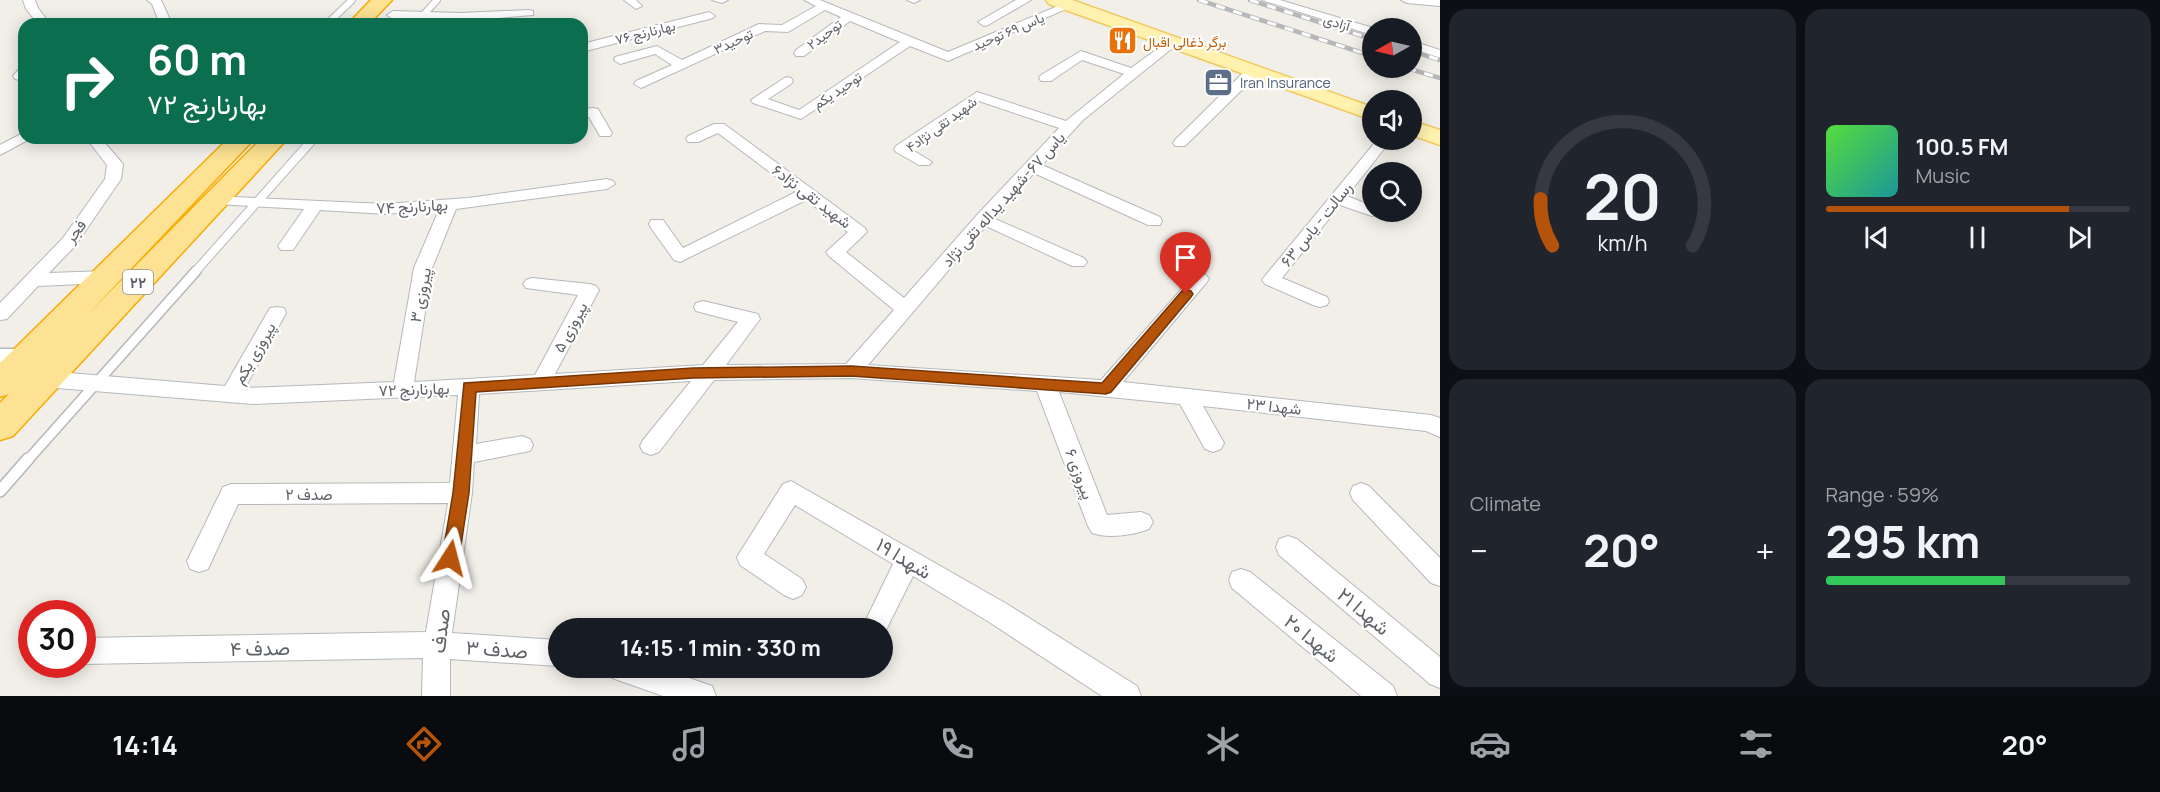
<!DOCTYPE html>
<meta charset="utf-8">
<style>
body{margin:0;font-family:Manrope,Vazirmatn,sans-serif;background:#20242c;color:#f1f3f6;height:100vh;display:flex;flex-direction:column;font-size:22px;white-space:nowrap}
*{box-sizing:border-box;margin:0}
p{font-size:20px;color:#9ea1a6}
.icon{flex:none;width:33px;height:33px;fill:none;stroke:currentColor;stroke-width:2;stroke-linecap:round;stroke-linejoin:round}
.map{position:relative;flex:1;overflow:hidden}
.drawer{display:flex;flex-direction:column;gap:9px;padding:9px;background:#0d0f14;width:720px}
.drawer>*{flex:none}
.guide{position:absolute;left:18px;top:18px;width:570px;height:126px;border-radius:18px;box-shadow:0 3px 15px #0003;background:#0b6e4f;color:#fff;overflow:hidden}
.needle{width:39px;rotate:262deg}
.buttons{position:absolute;left:1362px;top:18px;display:grid;gap:12px}
.buttons a{display:grid;place-items:center;width:60px;height:60px;border-radius:50%;background:#171b24;box-shadow:0 3px 15px #0003;font-size:30px}
.speed{position:absolute;left:18px;top:600px;display:flex;gap:12px;font-size:30px;font-weight:700;text-align:center}
.speed>*{display:grid;place-content:center;width:78px;height:78px;border-radius:50%;background:#171b24;box-shadow:0 3px 15px #0003;line-height:1}
.speed .limit{border:9px solid #d22;background:#fff;color:#111}
.pin{position:absolute;display:grid;place-items:center;width:51px;height:51px;color:#fff;margin:-62px -26px;border-radius:50% 50% 50% 0;rotate:-45deg;box-shadow:0 0 6px #0007}
.pin .icon{rotate:45deg}
.me{position:absolute;width:66px;margin:-33px;rotate:9deg;stroke-linejoin:round;filter:drop-shadow(0 0 4px #0008)}
.turn{display:flex;align-items:center;gap:21px;height:126px;padding:0 30px;font-size:27px}
.turn .icon{width:78px;height:78px;stroke-width:2.5}
.turn b{display:block;font-size:42px;line-height:51px}
.big{font-size:45px;font-weight:700;line-height:1.1}
.drawer .card{flex:1;display:flex;flex-direction:column;justify-content:center;gap:9px;min-width:0;padding:0 21px;border-radius:18px;background:#20242c}
.drawer .dial{align-items:center;gap:0}
.dial svg{height:156px;overflow:visible;fill:none;stroke:#363941;stroke-width:7;stroke-linecap:round;text-anchor:middle}
.dial text{fill:#f1f3f6;stroke:none}
.song{display:flex;align-items:center;gap:18px}
.cover{width:72px;height:72px;border-radius:9px;background:linear-gradient(135deg,hsl(110 70% 55%),hsl(180 70% 35%))}
.played{height:6px;border-radius:3px;background:linear-gradient(90deg,#b45309 80%,#363941 80%)}
.keys{display:flex;justify-content:space-around;direction:ltr}
.heat{display:flex;justify-content:space-between;align-items:center;font-size:33px;direction:ltr}
.charge{height:9px;border-radius:4px;background:linear-gradient(90deg,#34c759 59%,#363941 0)}
.drawer .tiles{flex:1;display:grid;gap:9px;grid-template-columns:repeat(2,1fr)}
.trip{position:absolute;left:548px;top:618px;width:345px;height:60px;border-radius:30px;background:#171b24;box-shadow:0 3px 15px #0003;font-weight:700;line-height:60px;text-align:center}
.tabs{display:flex;height:96px;justify-content:space-around;align-items:center;background:#090b0e;color:#9ea1a6}
.tabs .icon{width:42px;height:42px}
.tabs .selected{color:#b45309}
.tabs b{font-size:27px;color:#f1f3f6}
main{display:flex;flex:1;min-height:0}
.map>svg:first-child{display:block}
.lines{fill:none;stroke-linecap:round;stroke-linejoin:round}
.lane-far3-casing{stroke:#b5b8bc;stroke-width:8}
.lane-far2-casing{stroke:#b5b8bc;stroke-width:10}
.lane-far1-casing{stroke:#b5b8bc;stroke-width:12}
.lane-casing{stroke:#b5b8bc;stroke-width:14}
.street-casing{stroke:#b5b8bc;stroke-width:2}
.secondary-casing{stroke:#b6babf;stroke-width:3}
.primary-casing{stroke:#f2c960;stroke-width:3}
.highway-casing{stroke:#f9ab00;stroke-width:3}
.lane-far3{stroke:#fff;stroke-width:6}
.lane-far2{stroke:#fff;stroke-width:8}
.lane-far1{stroke:#fff;stroke-width:9}
.lane{stroke:#fff;stroke-width:11}
.street{fill:#fff;fill-rule:evenodd}
.secondary{fill:#fff;fill-rule:evenodd}
.primary{fill:#fff2af;fill-rule:evenodd}
.highway{fill:#fde293;fill-rule:evenodd}
.rail-casing{stroke:#b6b7b8;stroke-width:4.5}
.rail{stroke:#fff;stroke-width:3;stroke-dasharray:9;stroke-linecap:butt}
.route{fill:#b45309;stroke:#753606;stroke-width:1.5}
.labels{text-anchor:middle;dominant-baseline:central;stroke-width:4.5;stroke-linejoin:round;paint-order:stroke}
.far-street-label{font-size:14px;fill:#5f6368;stroke:#fff}
.far-food-label{font-size:14px;fill:#c56008;stroke:#fff;text-anchor:start}
.far-service-label{font-size:14px;fill:#4e5e75;stroke:#fff;text-anchor:start}
.shield{fill:#fff;stroke:#8f9295;stroke-width:1.5}
.shield-label{font-size:15px;font-weight:bold;fill:#5f6368}
.street-label{font-size:16px;fill:#5f6368;stroke:#fff}
.near-street-label{font-size:20px;fill:#5f6368;stroke:#fff}
</style>
<main>
<div class="map">
<svg width="1440" height="696" viewBox="0 0 1440 696">
<rect width="100%" height="100%" fill="#f1efe8"/>
<g class="lines">
<defs>
<g id="lane-far3">
<path d="M327,24L352,0"/>
<path d="M415,24L437,0"/>
</g>
<path id="lane-far2" d="M195,272L314,138"/>
<path id="lane-far1" d="M27,461L196,271"/>
<path id="lane" d="M0,491L28,459"/>
<g id="street">
<path d="M23,0H35L38,8L50,24H38L26,9Z"/>
<path d="M147,0H161L172,24H160L152,4Z"/>
<path d="M624,0H636L642,6L636,9Z"/>
<path d="M712,0H728L722,3Z"/>
<path d="M804,0H820L948,52L1065,3H1073L1075,5L948,61L910,46L801,119L753,103L751,100L786,77L791,78L793,81L791,84L768,99L799,110L900,42L850,21L804,56H796L794,53L796,50L841,17L825,10L788,32L765,31L641,88L634,84L636,81L672,65L655,54L620,64L614,60L615,57L657,46L682,60L759,24L782,25L816,6Z"/>
<path d="M907,0H920L914,3Z"/>
<path d="M1016,0H1031L988,25L984,26L978,22Z"/>
<path d="M1262,0H1280L1373,28L1372,35Z"/>
<path d="M1401,0H1440V6L1407,3Z"/>
<path d="M529,10L533,11V15L461,21L393,19L387,15L393,11L461,13Z"/>
<path d="M709,12L715,16L713,18L582,52V44Z"/>
<path d="M1171,39L1177,43L1175,46L1083,120L1042,165L1160,217L1162,221L1160,225H1148L1034,173L993,218L1084,258L1087,262L1084,266H1072L986,226L868,365L1101,380L1194,275H1206L1209,279L1206,283L1123,382L1431,415L1440,418V437L1426,431L1203,406L1224,443L1221,449L1213,452L1205,449L1180,404L1059,392L1107,515L1141,512L1149,515L1153,522L1149,529C1133,535 1108,539 1092,533L1088,526L1037,391L851,378L714,380L659,452L651,455L643,452L640,446L643,440L691,381L479,394L476,444L522,436L530,439L533,445L530,451L474,462L472,493L452,633L558,640V666L450,659V696H422L423,658L82,664V638L426,632L448,503L238,504L208,569L199,572L190,569L187,561L223,487L231,484L450,483L458,395L253,404L45,387L38,384L35,379L38,374L45,371L225,386L270,308L277,307L284,308L286,313L245,388L394,382L414,268L439,210L385,214L320,210L293,250H281L278,246L304,209L217,204L209,199L211,196L385,204L468,198L607,179L613,181L615,184L607,189L456,209L432,268L414,382L535,375L578,295L526,288L523,284L526,280L532,278L590,284L596,286L599,290L555,374L703,365L738,322L696,311L694,307L696,303L703,301L758,314L760,319L726,365L846,364L894,310L829,256L826,252L848,232L806,200L680,262L674,260L651,228L649,224L651,220H663L683,248L796,192L718,133L698,142H688L686,139L688,136L714,124H724L865,228L867,232L846,252L904,298L977,215L1059,128L979,101L911,149L932,162L929,165H919L896,152L894,149L896,146L977,92L1066,121L1124,74L1082,60L1051,81H1041L1039,78L1041,75L1081,51L1131,68Z"/>
<path d="M1412,41L1440,50V58L1412,49Z"/>
<path d="M1253,67L1258,68L1259,71L1258,74L1185,146H1175L1173,143L1175,140L1248,68Z"/>
<path d="M24,68V81L15,79L13,76L19,69Z"/>
<path d="M593,108L598,109L612,133L610,136H600L589,117H582V109Z"/>
<path d="M21,134H24V138H28L26,141L0,155V145Z"/>
<path d="M91,138H105L104,142L123,164L121,179L75,246L49,273L106,271L112,273L115,277L112,281L106,283L38,286L7,319L0,320V303L63,238L105,179L107,165L90,143Z"/>
<path d="M1377,140H1391L1347,196L1372,206V212H1380L1372,216L1340,205L1282,278L1327,297L1329,301L1327,305L1320,307L1313,305L1265,284L1262,280L1265,276Z"/>
<path d="M791,481L1007,604L1137,686L1141,696H1102L989,622L913,576L883,636L882,628H862L893,564L795,505L764,554L802,579L806,587L802,595L793,599L784,595L740,565L737,557L783,484Z"/>
<path d="M1361,483L1369,486L1440,558V586L1431,583L1353,500L1350,493L1353,486Z"/>
<path d="M1288,536L1297,539L1440,657V688L1430,684L1279,555L1276,547L1279,539Z"/>
<path d="M1241,569L1250,572L1393,686L1397,696H1361L1232,588L1229,580L1232,572Z"/>
<path d="M608,668H660L712,686L716,696H663L612,678Z"/>
</g>
<path id="secondary" d="M0,349H24L34,352L38,359L34,366L24,369H0Z"/>
<g id="primary">
<path d="M1046,0H1072L1372,107V120L1049,4Z"/>
<path d="M1412,121L1440,130V145L1412,135Z"/>
</g>
<g id="highway">
<path d="M371,0H392L369,24H348Z"/>
<path d="M229,138H255L87,315L262,138H288L13,436L0,440V403L9,394L0,397V363Z"/>
</g>
</defs>
<use href="#lane-far3" class="lane-far3-casing"/>
<use href="#lane-far2" class="lane-far2-casing"/>
<use href="#lane-far1" class="lane-far1-casing"/>
<use href="#lane" class="lane-casing"/>
<use href="#street" class="street-casing"/>
<use href="#secondary" class="secondary-casing"/>
<use href="#primary" class="primary-casing"/>
<use href="#highway" class="highway-casing"/>
<use href="#lane-far3" class="lane-far3"/>
<use href="#lane-far2" class="lane-far2"/>
<use href="#lane-far1" class="lane-far1"/>
<use href="#lane" class="lane"/>
<use href="#street" class="street"/>
<use href="#secondary" class="secondary"/>
<use href="#primary" class="primary"/>
<use href="#highway" class="highway"/>
<defs>
<g id="rail">
<path d="M1199,0L1372,56"/>
<path d="M1250,0L1372,39"/>
<path d="M1412,51L1440,60"/>
<path d="M1407,68L1440,78"/>
</g>
</defs>
<use href="#rail" class="rail-casing"/>
<use href="#rail" class="rail"/>
</g>
<path class="route" d="M1186,290L1191,291L1193,294L1191,297L1111,392L1106,394L851,376L693,378L476,392L469,493L459,558L456,564L450,566L444,564L442,558L453,493L464,383L693,368L851,366L1102,383L1182,291Z"/>
<defs>
<symbol id="restaurant-square" viewBox="-11 -11 22 22"><rect x="-9" y="-9" width="18" height="18" rx="4" fill="#e8710a" stroke="#fff"/><path d="M-5-6h1v4h1v-4h1v4h1v-4h1v5L-1.5 .5V6h-2V.5L-5-1ZM5-6V6H3V1.5H1.5Q1.5-4 5-6Z" fill="#fff"/></symbol>
<symbol id="office-square" viewBox="-11 -11 22 22"><rect x="-9" y="-9" width="18" height="18" rx="4" fill="#5c6f8a" stroke="#fff"/><path d="M-6-3h4V-5.5h4V-3h4V5H-6ZM-1-4.5V-3h2v-1.5ZM-6 0V1H6V0Z" fill="#fff"/></symbol>
</defs>
<g fill-rule="evenodd">
<use href="#restaurant-square" x="1106" y="24" width="33" height="33"/>
<use href="#office-square" x="1202" y="66" width="33" height="33"/>
</g>
<g class="labels">
<g class="far-street-label">
<text transform="translate(1337 22) rotate(17)">آزادی</text>
<text transform="translate(1008 31) rotate(-23)">یاس ۶۹ توحید</text>
<text transform="translate(645 32) rotate(-14)">بهارنارنج ۷۶</text>
<text transform="translate(824 34) rotate(-37)">توحید۲</text>
<text transform="translate(733 41) rotate(-25)">توحید۳</text>
<text transform="translate(837 90) rotate(-34)">توحید یکم</text>
<text transform="translate(941 124) rotate(-36)">شهید تقی نژاد۴</text>
</g>
<g class="far-food-label">
<text x="1143" y="41">برگر ذغالی اقبال</text>
</g>
<g class="far-service-label">
<text x="1240" y="82">Iran Insurance</text>
</g>
<rect class="shield" x="123" y="270" width="30" height="24" rx="4.5"/>
<g class="shield-label">
<text x="138" y="282">۲۲</text>
</g>
<g class="street-label">
<text transform="translate(812 196) rotate(37)">شهید تقی نژاد۶</text>
<text transform="translate(1003 199) rotate(-48)">یاس ۶۷-شهید یداله تقی نژاد</text>
<text transform="translate(412 206) rotate(-3)">بهارنارنج ۷۴</text>
<text transform="translate(1316 224) rotate(-51)">رسالت - یاس ۶۳</text>
<text transform="translate(75 231) rotate(-53)">فجر</text>
<text transform="translate(420 295) rotate(-79)">پیروزی ۳</text>
<text transform="translate(570 327) rotate(-62)">پیروزی ۵</text>
<text transform="translate(254 353) rotate(-60)">پیروزی یکم</text>
<text transform="translate(414 389) rotate(-2)">بهارنارنج ۷۲</text>
<text transform="translate(1274 406) rotate(6)">شهدا ۲۳</text>
<text transform="translate(1080 474) rotate(69)">پیروزی ۶</text>
<text x="309" y="494">صدف ۲</text>
</g>
<g class="near-street-label">
<text transform="translate(904 558) rotate(31)">شهدا ۱۹</text>
<text transform="translate(1364 611) rotate(40)">شهدا ۲۱</text>
<text transform="translate(440 631) rotate(-83)">صدف</text>
<text transform="translate(1312 638) rotate(39)">شهدا ۲۰</text>
<text transform="translate(260 648) rotate(-1)">صدف ۴</text>
<text transform="translate(497 649) rotate(4)">صدف ۳</text>
</g>
</g>
</svg>
<div class="buttons">
<a><svg class="needle" viewBox="-14 -14 28 28"><path d="M0-13l5 13h-10z" fill="#e53935"/><path d="M0 13l5-13h-10z" fill="#9ea1a6"/></svg></a>
<a><svg class="icon" aria-label="sound" viewBox="0 0 24 24"><path d="M4 9h4l5-4v14l-5-4H4zM17 9q2 3 0 6"/></svg></a>
<a><svg class="icon" aria-label="search" viewBox="0 0 24 24"><circle cx="10" cy="10" r="6"/><path d="M15 15l6 6"/></svg></a>
</div>
<div class="speed"><div class="limit">30</div></div>
<div class="pin" style="left:1186px;top:294px;background:#d93025"><svg class="icon" aria-label="arrive" viewBox="0 0 24 24"><path d="M6 21V4h12l-3 4 3 4H6"/></svg></div>
<svg class="me" style="left:450px;top:558px" viewBox="-20 -20 40 40"><path d="M0-17L14 15 0 8-14 15z" fill="#b45309" stroke="#fff" stroke-width="4"/></svg>
<div class="trip">14:15 · 1 min · 330 m</div>
<div class="guide">
<div class="turn"><svg class="icon" aria-label="right" viewBox="0 0 24 24"><path d="M7 20v-9h11M14 6l5 5-5 5"/></svg><div><b>60 m</b>بهارنارنج ۷۲</div></div>
</div>
</div>
<section class="drawer">
<div class="tiles">
<div class="card dial"><svg viewBox="0 0 100 80">
<path d="M14 69A42 42 0 1 1 86 69"/>
<path d="M14 69A42 42 0 0 1 8 45" stroke="#b45309"/>
<text x="50" y="56" font-size="32" font-weight="700">20</text>
<text x="50" y="72" font-size="11">km/h</text>
</svg></div>
<div class="card">
<div class="song"><i class="cover"></i><div><b>100.5 FM</b><p>Music</p></div></div>
<div class="played"></div>
<div class="keys"><svg class="icon" aria-label="previous" viewBox="0 0 24 24"><path d="M18 5L8 12l10 7zM5 5v14"/></svg><svg class="icon" aria-label="pause" viewBox="0 0 24 24"><path d="M8 5v14M16 5v14"/></svg><svg class="icon" aria-label="next" viewBox="0 0 24 24"><path d="M6 5l10 7-10 7zM19 5v14"/></svg></div>
</div>
<div class="card"><p>Climate</p>
<div class="heat"><a>−</a><b class="big">20°</b><a>+</a></div>
</div>
<div class="card"><p>Range · 59%</p><b class="big">295 km</b><div class="charge"></div></div>
</div>
</section>
</main>
<nav class="tabs">
<b>14:14</b>
<svg class="icon selected" aria-label="directions" viewBox="0 0 24 24"><path d="M12 3l9 9-9 9-9-9zM9 14v-3h6M13 9l2 2-2 2"/></svg>
<svg class="icon" aria-label="music" viewBox="0 0 24 24"><path d="M9 18V5l10-2v13"/><circle cx="6" cy="18" r="3"/><circle cx="16" cy="16" r="3"/></svg>
<svg class="icon" aria-label="phone" viewBox="0 0 24 24"><path d="M5 4h4l2 5-3 2q2 4 5 5l2-3 5 2v4C11 20 4 13 5 4z"/></svg>
<svg class="icon" aria-label="climate" viewBox="0 0 24 24"><path d="M12 3v18M4 7l16 10M4 17L20 7"/></svg>
<svg class="icon" aria-label="car" viewBox="0 0 24 24"><path d="M5 17H2v-5l4-1 3-4h7l3 4 3 1v5h-3M9 17h6M6 11h13"/><circle cx="7" cy="17" r="2"/><circle cx="17" cy="17" r="2"/></svg>
<svg class="icon" aria-label="filters" viewBox="0 0 24 24"><path d="M4 7h16M4 17h16"/><circle cx="9" cy="7" r="2"/><circle cx="15" cy="17" r="2"/></svg>
<b>20°</b>
</nav>
